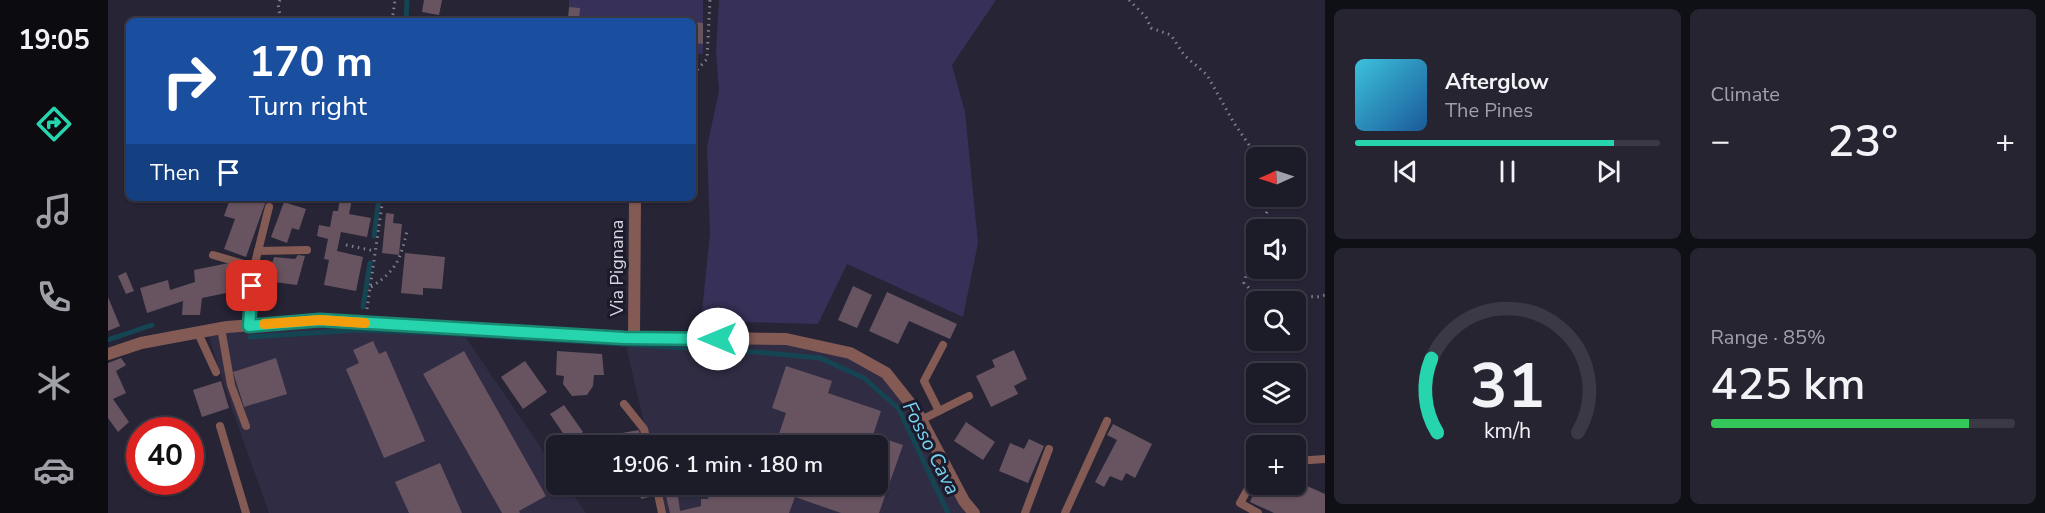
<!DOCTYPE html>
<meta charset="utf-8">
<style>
body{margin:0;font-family:"Nunito Sans",sans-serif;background:#252430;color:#f1f3f6;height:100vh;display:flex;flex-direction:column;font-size:22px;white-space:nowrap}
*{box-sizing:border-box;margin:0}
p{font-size:20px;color:#a0a1a8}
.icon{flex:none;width:33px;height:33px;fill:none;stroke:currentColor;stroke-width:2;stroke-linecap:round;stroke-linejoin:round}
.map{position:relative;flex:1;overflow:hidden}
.panel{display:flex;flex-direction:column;gap:9px;padding:9px;background:#0f0f16;width:720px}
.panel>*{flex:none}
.guide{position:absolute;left:18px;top:18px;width:570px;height:183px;border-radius:9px;box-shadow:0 2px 4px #0004,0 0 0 2px #3a3945;background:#1a4fa0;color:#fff;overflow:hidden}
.needle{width:39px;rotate:267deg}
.buttons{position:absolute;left:1138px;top:147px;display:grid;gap:12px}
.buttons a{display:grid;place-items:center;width:60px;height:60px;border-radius:9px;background:#1c1b28;box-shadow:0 2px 4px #0004,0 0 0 2px #3a3945;font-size:30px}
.speed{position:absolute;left:18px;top:417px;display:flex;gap:12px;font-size:30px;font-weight:700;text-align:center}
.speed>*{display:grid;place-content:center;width:78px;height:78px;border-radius:50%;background:#1c1b28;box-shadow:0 2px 4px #0004,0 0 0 2px #3a3945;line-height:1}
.speed .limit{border:9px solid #d22;background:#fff;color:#111}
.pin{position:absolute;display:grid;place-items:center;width:51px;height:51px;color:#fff;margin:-26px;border-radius:12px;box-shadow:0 3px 9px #0006}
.me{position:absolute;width:66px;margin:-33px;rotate:270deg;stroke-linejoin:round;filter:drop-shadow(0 0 4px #0008)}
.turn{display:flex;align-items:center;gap:21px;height:126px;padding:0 24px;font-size:27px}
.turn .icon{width:78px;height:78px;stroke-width:2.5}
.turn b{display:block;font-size:42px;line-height:51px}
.then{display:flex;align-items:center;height:57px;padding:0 24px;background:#0003;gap:12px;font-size:22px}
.big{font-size:45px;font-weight:600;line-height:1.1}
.panel .card{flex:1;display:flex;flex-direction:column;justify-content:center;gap:9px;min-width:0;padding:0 21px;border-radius:9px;background:#252430}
.panel .dial{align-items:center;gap:0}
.dial svg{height:156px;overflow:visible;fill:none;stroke:#3a3945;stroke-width:7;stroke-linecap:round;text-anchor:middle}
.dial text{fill:#f1f3f6;stroke:none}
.song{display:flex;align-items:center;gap:18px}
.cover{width:72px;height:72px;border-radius:9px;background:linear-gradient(135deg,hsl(190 70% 55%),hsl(210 70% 35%))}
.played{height:6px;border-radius:3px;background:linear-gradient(90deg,#26d5ae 85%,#3a3945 85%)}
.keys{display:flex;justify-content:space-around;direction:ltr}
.heat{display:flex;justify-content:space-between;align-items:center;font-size:33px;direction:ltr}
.charge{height:9px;border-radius:4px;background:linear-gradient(90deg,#34c759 85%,#3a3945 0)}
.panel .tiles{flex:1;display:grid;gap:9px;grid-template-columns:repeat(2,1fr)}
.trip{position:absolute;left:438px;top:435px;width:342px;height:60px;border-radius:9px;background:#1c1b28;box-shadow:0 2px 4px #0004,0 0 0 2px #3a3945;font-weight:600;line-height:60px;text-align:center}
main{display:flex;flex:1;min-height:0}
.menu{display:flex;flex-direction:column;width:108px;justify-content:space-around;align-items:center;background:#0b0b10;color:#a0a1a8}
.menu .icon{width:42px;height:42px}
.menu .on{color:#26d5ae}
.menu b{font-size:27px;color:#f1f3f6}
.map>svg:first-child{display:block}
.built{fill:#2f2c43}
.green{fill:#373058}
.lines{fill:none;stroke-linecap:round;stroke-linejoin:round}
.stream{stroke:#154552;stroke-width:5}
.building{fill:#685460}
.path{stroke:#82808e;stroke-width:3;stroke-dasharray:1.5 4.5;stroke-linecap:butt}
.service{stroke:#845a54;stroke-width:8}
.minor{stroke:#845a54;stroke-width:12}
.tertiary{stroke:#845a54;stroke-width:12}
.route-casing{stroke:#198a71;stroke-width:15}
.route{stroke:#26d5ae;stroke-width:10}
.slow{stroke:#f59e0b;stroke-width:10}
.labels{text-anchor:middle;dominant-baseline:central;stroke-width:6;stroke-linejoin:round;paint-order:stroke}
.street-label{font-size:18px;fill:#d6d5e0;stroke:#1d1b2b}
.water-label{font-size:20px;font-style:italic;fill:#76d5f2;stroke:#1d1b2b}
</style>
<main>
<nav class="menu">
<b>19:05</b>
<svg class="icon on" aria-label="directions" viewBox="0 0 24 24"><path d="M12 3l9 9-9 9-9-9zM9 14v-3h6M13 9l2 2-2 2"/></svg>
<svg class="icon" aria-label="music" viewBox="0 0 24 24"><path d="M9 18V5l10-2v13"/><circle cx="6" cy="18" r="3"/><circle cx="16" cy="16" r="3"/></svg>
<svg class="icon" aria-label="phone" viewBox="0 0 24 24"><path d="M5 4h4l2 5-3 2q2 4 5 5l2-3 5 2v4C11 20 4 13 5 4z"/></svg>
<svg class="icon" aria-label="climate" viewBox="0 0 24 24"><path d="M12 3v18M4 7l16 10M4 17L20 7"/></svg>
<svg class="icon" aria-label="car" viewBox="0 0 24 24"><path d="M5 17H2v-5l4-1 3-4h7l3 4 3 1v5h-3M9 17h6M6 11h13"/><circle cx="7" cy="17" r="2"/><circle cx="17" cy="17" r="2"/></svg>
</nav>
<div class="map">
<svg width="1217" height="513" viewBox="0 0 1217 513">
<rect width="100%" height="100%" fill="#262435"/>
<g class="built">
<path d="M212,320L352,329L448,470V484L459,485L478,513H161L124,409L99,331Z"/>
<path d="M516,337L678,339L742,353L778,373L866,513H557L550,485L770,484V446L541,445Z"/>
</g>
<g class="green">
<path d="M461,0H595V54H585V21H461Z"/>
<path d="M611,0H888L844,65L857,112L870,243L855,317L739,264L710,324L593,321L602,234L599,147L611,91L608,52Z"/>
</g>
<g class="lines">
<g class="stream">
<path d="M298,21L299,0"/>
<path d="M266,236L271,198"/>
<path d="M255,307L262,263"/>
<path d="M142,337L251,330L347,334L648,352L712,358L756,378L791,409L840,513"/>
<path d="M0,340L44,325"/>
</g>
</g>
<g class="building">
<path d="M316,0H334L331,15L314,12Z"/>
<path d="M461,7L472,8L471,19L460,18Z"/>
<path d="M586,22L595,23V44L585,43Z"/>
<path d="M129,198H159L138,257L116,249L127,219L116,216L122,199L128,201Z"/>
<path d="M232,198L244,199L241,214L263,218L259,237L233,232L229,251L255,257L248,291L216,285L221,260L216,259L220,239L209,236L211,225L222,227L225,211H230Z"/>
<path d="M176,202L198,209L191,230L184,228L179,243L163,237Z"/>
<path d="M278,213L286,214L285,223L294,224L291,255L274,253Z"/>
<path d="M297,253L337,257L334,289L315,288V295L293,293Z"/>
<path d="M190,255L197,256L189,285L159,281L166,257L187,259Z"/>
<path d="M121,263L123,292L94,298L92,315H74L75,301L39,313L32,288L60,280L62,290L87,282L86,270Z"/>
<path d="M18,272L26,291L18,294L10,276Z"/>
<path d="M745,286L764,295L749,328L730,320Z"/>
<path d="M779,292L849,324L842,339L801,321L790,344L761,331Z"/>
<path d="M0,297L12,326L0,331Z"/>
<path d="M265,341L271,354L278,351L317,441L276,458L238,369L251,363L245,350Z"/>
<path d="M906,350L919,379L906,386L910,394L883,407L868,376L887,367L884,360Z"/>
<path d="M356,351L438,496L411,511L412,513H394L315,374Z"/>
<path d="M449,351L494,354L496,375H486L485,386L479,395L464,396L455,384L456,376L448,375Z"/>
<path d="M13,358L18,365L8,371L18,393L5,399L21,422L10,432L0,418V363Z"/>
<path d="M168,358L179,394L136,407L125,372Z"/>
<path d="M417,361L439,392L415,409L393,377Z"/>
<path d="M678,366L724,381L720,393L773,411L765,435L795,445L771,513H733L687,497L681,513H562L558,496H570L572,511L593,506V499H600L603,484H770V446H667L678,413L664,408Z"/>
<path d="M113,381L121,408L94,417L85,390Z"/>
<path d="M456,405L475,432L461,442L442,414Z"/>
<path d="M858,422L887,442L875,460L846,441Z"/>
<path d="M1005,424L1044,444L1027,478L1018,473L1014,481L1002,476L996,487L987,482L1009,440L999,435Z"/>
<path d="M531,430L534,446H517L514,433Z"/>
<path d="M921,439L936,446L920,483L891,471L902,443L916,449Z"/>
<path d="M332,463L354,513H301L287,482Z"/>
<path d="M1188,481L1217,494V513H1166L1142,502L1150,484H1188Z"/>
<path d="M529,484H543L546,496L533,499Z"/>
</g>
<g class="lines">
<g class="path">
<path d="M172,0L170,4L173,21"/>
<path d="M1021,0L1038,17L1043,28L1063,35L1076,55L1099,75L1126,123L1150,158"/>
<path d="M284,21L287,0"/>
<path d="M585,74L599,59L602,0"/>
<path d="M1152,230L1165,196"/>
<path d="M1149,236L1136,283L1145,292L1209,297L1217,295"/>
<path d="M238,245L267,251"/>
<path d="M263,287C289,270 292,260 299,231"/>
<path d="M259,309L275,198"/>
</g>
<g class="service">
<path d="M150,251L199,250"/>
<path d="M105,255L146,267"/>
<path d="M140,325L146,267L161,207"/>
<path d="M113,328L123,385L138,426"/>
<path d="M90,333L108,372"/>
<path d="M516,404L536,429L540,446"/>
<path d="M831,411L816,381L835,345"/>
<path d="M813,420L861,396"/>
<path d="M112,426L138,513"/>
<path d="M1188,461L1217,459"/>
<path d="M1149,473L1132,503L1150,513"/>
<path d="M548,484L554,513"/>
<path d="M917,513L941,449"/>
<path d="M957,513L999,421"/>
</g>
<path class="minor" d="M526,338L527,198"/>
<path class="tertiary" d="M0,354L33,343L119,327L212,320L516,337L678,339L742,353L778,373L809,412L856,501L866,513"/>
</g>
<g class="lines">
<defs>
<path id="route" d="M144,286L141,326L212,320L516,338L610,339"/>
</defs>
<use href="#route" class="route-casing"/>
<use href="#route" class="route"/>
<path class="slow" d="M156,324L212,320L257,323"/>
</g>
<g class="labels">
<g class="street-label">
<text transform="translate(509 268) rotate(-90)">Via Pignana</text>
</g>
<g class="water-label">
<text transform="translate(823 448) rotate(63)">Fosso Cava</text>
</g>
</g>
</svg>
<div class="buttons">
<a><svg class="needle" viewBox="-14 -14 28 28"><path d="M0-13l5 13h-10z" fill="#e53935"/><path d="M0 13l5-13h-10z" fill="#a0a1a8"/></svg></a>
<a><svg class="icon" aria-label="sound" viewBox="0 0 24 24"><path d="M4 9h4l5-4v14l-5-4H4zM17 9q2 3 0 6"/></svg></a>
<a><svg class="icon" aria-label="search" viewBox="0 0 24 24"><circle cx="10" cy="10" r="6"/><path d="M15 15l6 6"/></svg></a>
<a><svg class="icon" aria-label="layers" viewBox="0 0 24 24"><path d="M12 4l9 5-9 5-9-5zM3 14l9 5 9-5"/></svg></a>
<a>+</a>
</div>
<div class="speed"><div class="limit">40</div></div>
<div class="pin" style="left:144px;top:286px;background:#d93025"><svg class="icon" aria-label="arrive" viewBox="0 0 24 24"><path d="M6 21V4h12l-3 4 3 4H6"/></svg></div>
<svg class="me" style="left:610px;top:339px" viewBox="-20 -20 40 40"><circle r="19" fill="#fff"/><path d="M0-13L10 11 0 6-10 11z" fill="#26d5ae"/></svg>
<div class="trip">19:06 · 1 min · 180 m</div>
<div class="guide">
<div class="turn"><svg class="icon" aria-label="right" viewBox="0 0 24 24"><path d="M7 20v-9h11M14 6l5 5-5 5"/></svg><div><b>170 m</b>Turn right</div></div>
<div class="then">Then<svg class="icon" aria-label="arrive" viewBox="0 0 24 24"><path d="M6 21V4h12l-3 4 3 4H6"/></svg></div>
</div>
</div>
<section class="panel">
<div class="tiles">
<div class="card">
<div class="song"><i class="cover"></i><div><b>Afterglow</b><p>The Pines</p></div></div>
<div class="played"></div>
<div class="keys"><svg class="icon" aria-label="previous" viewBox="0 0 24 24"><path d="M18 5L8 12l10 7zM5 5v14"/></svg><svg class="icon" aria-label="pause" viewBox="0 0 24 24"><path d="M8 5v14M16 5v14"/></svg><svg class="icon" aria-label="next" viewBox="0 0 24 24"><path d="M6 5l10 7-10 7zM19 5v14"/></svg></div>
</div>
<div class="card"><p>Climate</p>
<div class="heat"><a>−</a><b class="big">23°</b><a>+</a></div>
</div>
<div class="card dial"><svg viewBox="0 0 100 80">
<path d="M14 69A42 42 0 1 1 86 69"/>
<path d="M14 69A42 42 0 0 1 11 31" stroke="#26d5ae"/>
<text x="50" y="56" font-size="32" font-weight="700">31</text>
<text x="50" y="72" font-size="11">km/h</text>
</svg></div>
<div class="card"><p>Range · 85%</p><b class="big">425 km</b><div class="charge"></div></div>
</div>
</section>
</main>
